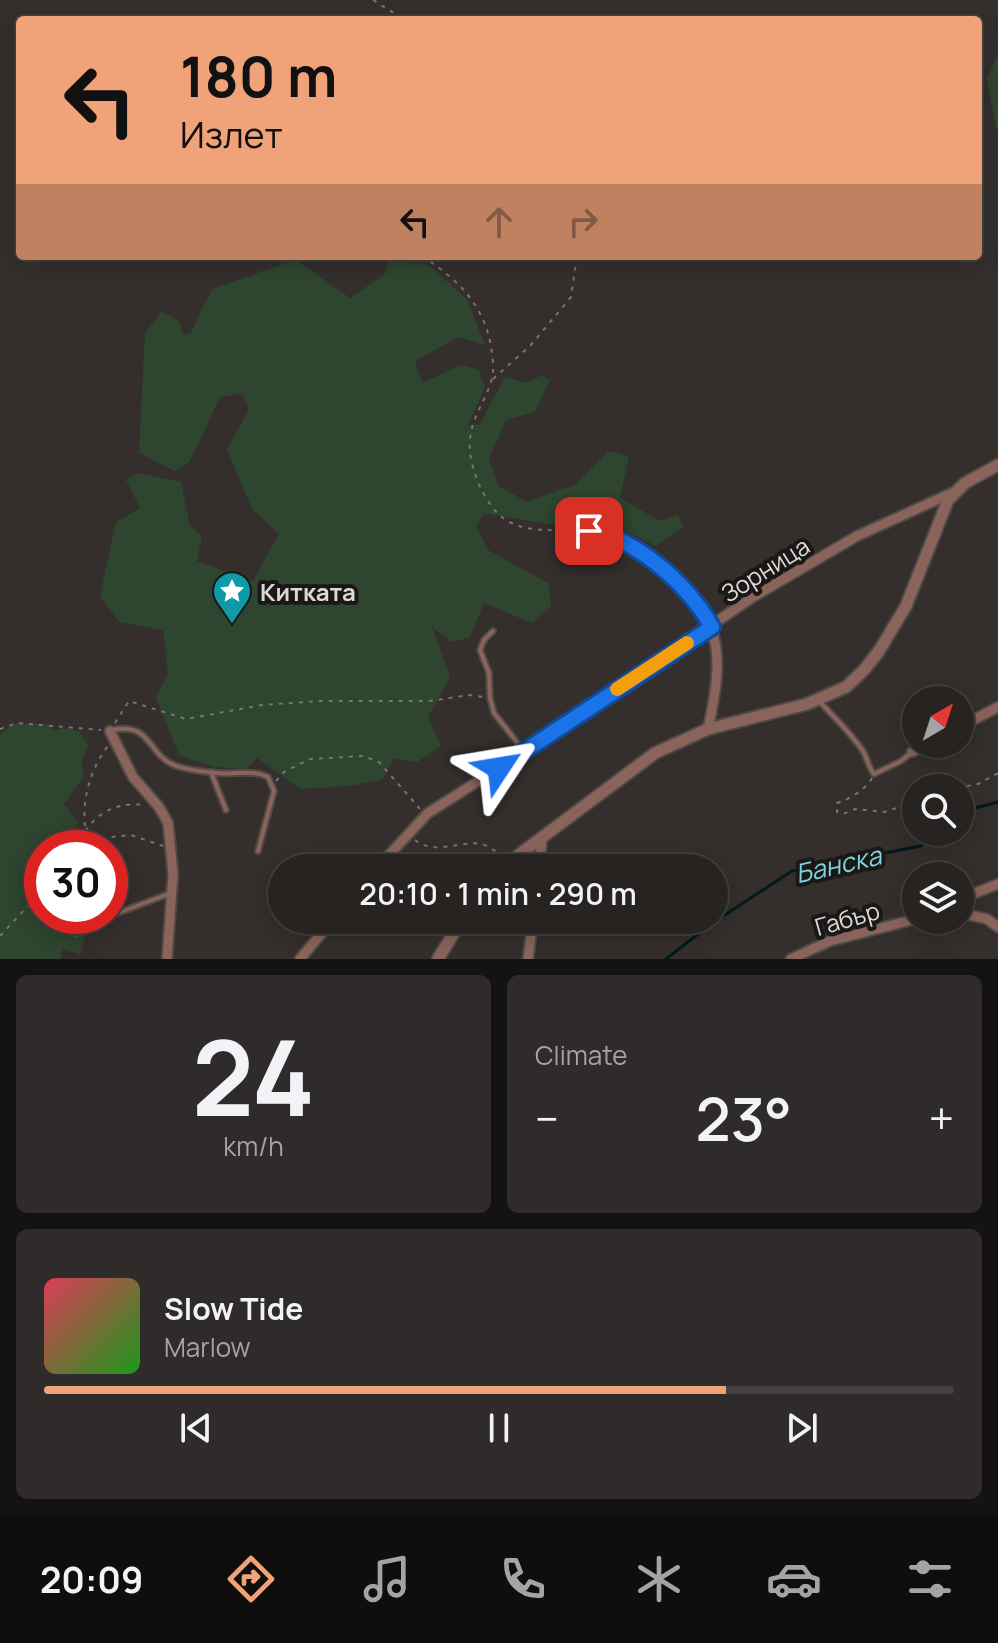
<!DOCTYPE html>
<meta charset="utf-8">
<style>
body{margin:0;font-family:Manrope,sans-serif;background:#2f2b2a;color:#f1f3f6;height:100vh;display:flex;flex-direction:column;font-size:30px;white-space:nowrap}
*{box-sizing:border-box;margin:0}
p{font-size:26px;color:#a4a4a5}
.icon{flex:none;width:44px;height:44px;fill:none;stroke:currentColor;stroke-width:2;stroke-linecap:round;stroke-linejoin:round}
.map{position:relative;height:959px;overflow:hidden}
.panel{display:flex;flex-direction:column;gap:16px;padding:16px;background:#151312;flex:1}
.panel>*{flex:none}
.banner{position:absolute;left:16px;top:16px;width:966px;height:244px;border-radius:8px;box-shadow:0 4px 20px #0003,0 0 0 2px #43403f;background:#f0a279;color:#111;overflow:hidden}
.needle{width:52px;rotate:39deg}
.buttons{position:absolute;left:902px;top:686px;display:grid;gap:16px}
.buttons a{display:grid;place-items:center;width:72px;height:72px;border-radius:50%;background:#272321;box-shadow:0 4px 20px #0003,0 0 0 2px #43403f;font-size:40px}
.speed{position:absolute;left:24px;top:830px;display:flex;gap:16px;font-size:40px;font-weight:700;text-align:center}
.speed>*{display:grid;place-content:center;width:104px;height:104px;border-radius:50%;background:#272321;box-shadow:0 4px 20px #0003,0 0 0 2px #43403f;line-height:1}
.speed .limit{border:12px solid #d22;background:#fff;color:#111}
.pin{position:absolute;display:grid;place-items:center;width:68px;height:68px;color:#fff;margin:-34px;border-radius:16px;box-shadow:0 4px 12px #0006}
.me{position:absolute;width:88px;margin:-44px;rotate:57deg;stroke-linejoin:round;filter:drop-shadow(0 0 6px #0008)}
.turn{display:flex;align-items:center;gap:28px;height:168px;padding:0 32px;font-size:36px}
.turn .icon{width:104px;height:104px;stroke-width:2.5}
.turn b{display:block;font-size:56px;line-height:68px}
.lanes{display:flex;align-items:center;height:76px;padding:0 32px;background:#0003;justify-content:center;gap:40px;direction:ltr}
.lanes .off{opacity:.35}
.big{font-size:60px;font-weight:600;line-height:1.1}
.panel .widget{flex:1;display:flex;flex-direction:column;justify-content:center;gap:12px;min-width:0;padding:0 28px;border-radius:12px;background:#2f2b2a}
.panel .dial{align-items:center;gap:0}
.dial b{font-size:104px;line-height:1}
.song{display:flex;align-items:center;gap:24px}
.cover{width:96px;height:96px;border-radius:12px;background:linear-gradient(135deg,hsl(350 70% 55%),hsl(120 70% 35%))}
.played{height:8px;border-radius:4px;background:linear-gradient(90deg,#f0a279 75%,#43403f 75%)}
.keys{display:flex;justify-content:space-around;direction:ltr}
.heat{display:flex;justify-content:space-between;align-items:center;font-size:44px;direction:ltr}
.panel .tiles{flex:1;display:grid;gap:16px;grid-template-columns:1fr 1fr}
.widget:last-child{grid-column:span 2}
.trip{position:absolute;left:268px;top:854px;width:460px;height:80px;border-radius:40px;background:#272321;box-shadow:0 4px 20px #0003,0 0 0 2px #43403f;font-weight:600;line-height:80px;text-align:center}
.tabs{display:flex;height:128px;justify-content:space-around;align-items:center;background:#100e0d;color:#a4a4a5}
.tabs .icon{width:56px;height:56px}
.tabs .on{color:#f0a279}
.tabs b{font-size:36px;color:#f1f3f6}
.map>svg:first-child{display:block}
.green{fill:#2e452f}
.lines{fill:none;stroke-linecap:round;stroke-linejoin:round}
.stream{stroke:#011a1d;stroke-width:3}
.building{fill:#d9d8de}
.service-casing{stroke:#4f4a47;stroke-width:8}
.minor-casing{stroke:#4f4a47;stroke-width:13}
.tertiary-casing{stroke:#4f4a47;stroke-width:15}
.path{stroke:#787472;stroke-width:2;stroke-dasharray:4 6;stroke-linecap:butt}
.service{stroke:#8a645b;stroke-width:4}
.minor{stroke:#8a645b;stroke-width:9}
.tertiary{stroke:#8a645b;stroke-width:11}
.route-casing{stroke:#114b97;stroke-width:20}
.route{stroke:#1a73e8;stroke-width:14}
.slow{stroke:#f59e0b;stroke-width:14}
.labels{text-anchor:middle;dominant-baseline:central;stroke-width:8;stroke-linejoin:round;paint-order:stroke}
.street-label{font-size:24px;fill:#dbd8d6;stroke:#1a1817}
.poi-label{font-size:24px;font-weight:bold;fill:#dbd8d6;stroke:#1a1817;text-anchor:start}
.water-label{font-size:26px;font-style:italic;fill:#7ed3dd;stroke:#1a1817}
</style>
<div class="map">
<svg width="998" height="959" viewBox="0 0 998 959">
<rect width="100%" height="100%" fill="#342f2c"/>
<g class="green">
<path d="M998,53V128L996,129L987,79Z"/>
<path d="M296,260L350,298L385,274L390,260L429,265L467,299L485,345L458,337L415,361L422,383L461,365L479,370L485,387L468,426L480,424L505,377L526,383L542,375L550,380L535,412L506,420L489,459L499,486L527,502L576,484L609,451L629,456L620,498L660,521L678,515L683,527L656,546L600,518L548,524L484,513L476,526L488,550L548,583L551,606L532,623L484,603L470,637L452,642L432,627L450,677L428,717L441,746L417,762L394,758L382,780L350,786L301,789L257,758L246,769L214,767L179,755L156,697L168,674L163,630L119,622L100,596L116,522L140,508L126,480L137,473L181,482L190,526L202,536L197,561L253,581L279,534L252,509L227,450L249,409L242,393L220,397L190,461L175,471L139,453L145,333L162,311L180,322L183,335L190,334L212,289Z"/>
<path d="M12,724H48L54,731L65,728L80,732L88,745L82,762L83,777L64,804L78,823L71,832L57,841L61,848H42V916H100L88,924L80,954L62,949L60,959H0V735Z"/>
</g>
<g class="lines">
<g class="stream">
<path d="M960,812L998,802"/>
<path d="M666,959L711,924L792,871L921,846L931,832"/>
</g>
</g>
<path class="building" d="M446,853L466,868H435Z"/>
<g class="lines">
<defs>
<g id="service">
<path d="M493,631L484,640L480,650L489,673L490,698L494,713L524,751"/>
<path d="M820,702C835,718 851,733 863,751C868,759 868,767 874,774L901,761L912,752"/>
<path d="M112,730C152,722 147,754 174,765C187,770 205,772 218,773C236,775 252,769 268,777L274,791L258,851"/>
<path d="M211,772L226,810"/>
<path d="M110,916L171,893"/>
<path d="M76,934L109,916"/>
</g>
<g id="minor">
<path d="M589,531C615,535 633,548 654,563C724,615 725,650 708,729"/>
<path d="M960,727L998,707"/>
<path d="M110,731L133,777L159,807L168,823L173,874L167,959"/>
<path d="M912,752L928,744"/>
<path d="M377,868L428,813L524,752L753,597L857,536L954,492"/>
<path d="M539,868L542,839"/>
<path d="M960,899L998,884"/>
<path d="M960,913L987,919L998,927"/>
<path d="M300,959L333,920"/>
<path d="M528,959L533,920"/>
<path d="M791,959L830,941L916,919"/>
</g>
<g id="tertiary">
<path d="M501,868L655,753L708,729L807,704L846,687L864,670L879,651L906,606L948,500L965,483L998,465"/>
<path d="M438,959L462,920"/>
</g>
</defs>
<use href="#service" class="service-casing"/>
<use href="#minor" class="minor-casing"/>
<use href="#tertiary" class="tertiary-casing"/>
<g class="path">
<path d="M373,0L405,20"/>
<path d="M422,256C464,284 490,311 493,364C495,387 477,407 472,428C467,447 471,464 478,482C501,535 527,529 579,531"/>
<path d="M493,379L531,345L571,297L577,256"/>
<path d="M115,723L129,701L186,719L262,705L321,701H430L469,695L484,697"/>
<path d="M0,729L17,723L101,730"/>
<path d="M872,778C865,790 850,799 837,803V812L843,814L855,809L884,812L916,802"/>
<path d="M276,781L284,772L310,759L363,756L379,762L420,809"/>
<path d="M957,788L978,784L998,773"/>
<path d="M85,826C82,798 91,768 108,746"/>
<path d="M415,840C436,856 459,840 482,844C488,846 495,851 500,854"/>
<path d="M75,848C91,817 110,801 146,805"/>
<path d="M87,848L92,839L131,835L163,846"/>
<path d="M0,936L42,891"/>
</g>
<use href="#service" class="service"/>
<use href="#minor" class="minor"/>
<use href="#tertiary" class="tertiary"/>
</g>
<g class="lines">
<defs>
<path id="route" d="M499,768L712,627C689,586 637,538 589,531"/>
</defs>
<use href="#route" class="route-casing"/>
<use href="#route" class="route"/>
<path class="slow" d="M617,689L687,643"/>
</g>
<defs>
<symbol id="sight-pin" viewBox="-11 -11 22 30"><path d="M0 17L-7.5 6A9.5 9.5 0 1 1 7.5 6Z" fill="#0f9aa8" stroke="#1a1817"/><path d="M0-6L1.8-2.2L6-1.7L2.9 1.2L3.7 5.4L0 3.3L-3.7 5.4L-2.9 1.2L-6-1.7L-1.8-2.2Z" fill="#fff"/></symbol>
</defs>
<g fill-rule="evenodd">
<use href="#sight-pin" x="210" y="569" width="44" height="60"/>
</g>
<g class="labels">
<g class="street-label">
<text transform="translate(765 569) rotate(-32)">Зорница</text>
<text transform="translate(847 918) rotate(-16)">Габър</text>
</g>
<g class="poi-label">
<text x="260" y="591">Китката</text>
</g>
<g class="water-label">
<text transform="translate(838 864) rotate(-13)">Банска</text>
</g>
</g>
</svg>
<div class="buttons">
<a><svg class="needle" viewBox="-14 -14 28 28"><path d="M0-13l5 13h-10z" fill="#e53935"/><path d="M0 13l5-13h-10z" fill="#a4a4a5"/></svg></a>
<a><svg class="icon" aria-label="search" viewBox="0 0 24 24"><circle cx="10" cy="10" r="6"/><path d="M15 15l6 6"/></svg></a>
<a><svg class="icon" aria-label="layers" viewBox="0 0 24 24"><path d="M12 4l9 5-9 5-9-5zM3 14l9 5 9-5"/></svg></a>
</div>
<div class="speed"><div class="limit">30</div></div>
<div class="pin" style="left:589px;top:531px;background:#d93025"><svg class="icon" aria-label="arrive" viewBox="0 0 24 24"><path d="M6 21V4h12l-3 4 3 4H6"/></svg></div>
<svg class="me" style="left:499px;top:768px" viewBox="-20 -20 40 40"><path d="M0-17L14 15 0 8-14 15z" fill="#1a73e8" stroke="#fff" stroke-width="4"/></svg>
<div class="trip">20:10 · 1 min · 290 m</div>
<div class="banner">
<div class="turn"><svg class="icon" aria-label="left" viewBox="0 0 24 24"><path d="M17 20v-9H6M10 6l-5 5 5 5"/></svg><div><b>180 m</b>Излет</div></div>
<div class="lanes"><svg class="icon" aria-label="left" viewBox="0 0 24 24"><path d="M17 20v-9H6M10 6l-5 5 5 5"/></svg><svg class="icon off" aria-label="ahead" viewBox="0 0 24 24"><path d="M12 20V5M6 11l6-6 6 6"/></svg><svg class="icon off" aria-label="right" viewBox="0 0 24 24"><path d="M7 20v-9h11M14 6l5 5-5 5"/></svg></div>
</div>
</div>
<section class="panel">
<div class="tiles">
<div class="widget dial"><b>24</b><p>km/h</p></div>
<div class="widget"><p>Climate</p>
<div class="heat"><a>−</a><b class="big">23°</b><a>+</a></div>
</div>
<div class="widget">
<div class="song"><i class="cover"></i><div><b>Slow Tide</b><p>Marlow</p></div></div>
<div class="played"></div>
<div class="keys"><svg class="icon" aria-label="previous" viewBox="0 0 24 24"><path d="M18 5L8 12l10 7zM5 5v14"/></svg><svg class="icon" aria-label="pause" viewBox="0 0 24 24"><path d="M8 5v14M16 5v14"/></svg><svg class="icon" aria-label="next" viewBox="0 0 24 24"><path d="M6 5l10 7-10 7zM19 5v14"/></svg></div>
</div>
</div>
</section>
<nav class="tabs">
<b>20:09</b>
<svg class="icon on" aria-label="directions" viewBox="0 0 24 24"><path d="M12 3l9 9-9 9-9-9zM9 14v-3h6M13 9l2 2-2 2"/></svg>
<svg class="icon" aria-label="music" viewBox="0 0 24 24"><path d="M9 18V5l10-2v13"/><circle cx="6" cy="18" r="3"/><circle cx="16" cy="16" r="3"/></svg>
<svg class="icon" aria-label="phone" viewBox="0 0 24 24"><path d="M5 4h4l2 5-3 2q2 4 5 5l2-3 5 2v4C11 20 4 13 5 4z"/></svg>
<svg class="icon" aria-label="climate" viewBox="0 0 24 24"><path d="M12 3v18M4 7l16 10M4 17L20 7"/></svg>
<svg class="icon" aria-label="car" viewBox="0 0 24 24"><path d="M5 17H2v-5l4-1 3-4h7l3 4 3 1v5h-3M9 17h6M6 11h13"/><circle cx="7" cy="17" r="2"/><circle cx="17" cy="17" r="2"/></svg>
<svg class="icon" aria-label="filters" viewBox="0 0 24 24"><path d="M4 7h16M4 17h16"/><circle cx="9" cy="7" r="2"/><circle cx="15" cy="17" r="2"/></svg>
</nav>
